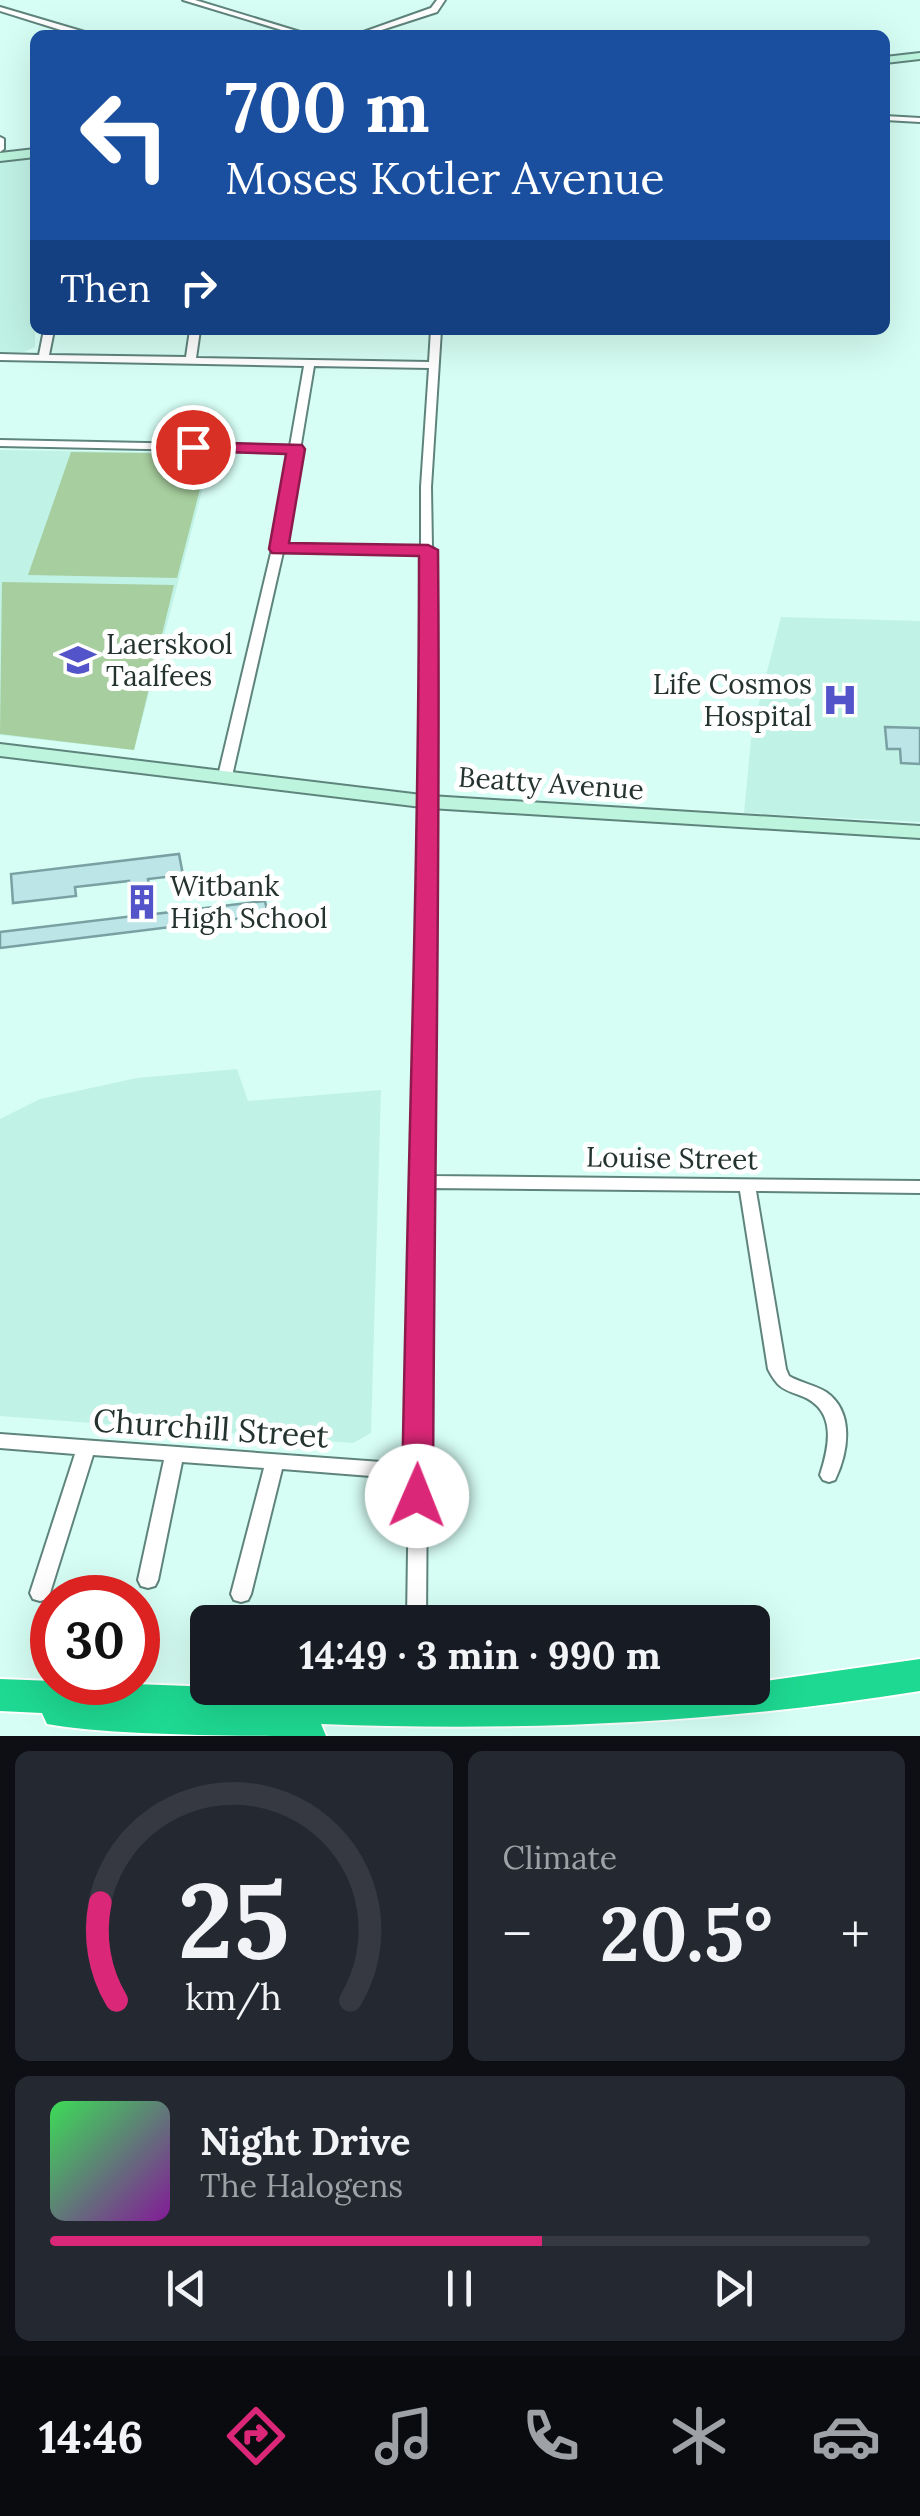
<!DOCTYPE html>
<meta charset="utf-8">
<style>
body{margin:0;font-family:Lora,serif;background:#242831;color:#f1f3f6;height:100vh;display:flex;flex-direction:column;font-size:38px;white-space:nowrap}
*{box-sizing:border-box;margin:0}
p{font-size:32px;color:#9ea1a6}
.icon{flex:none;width:55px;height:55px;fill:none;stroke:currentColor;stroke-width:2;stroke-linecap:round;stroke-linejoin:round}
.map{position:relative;height:1736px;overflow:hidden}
.sheet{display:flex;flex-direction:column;gap:15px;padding:15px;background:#0d0f14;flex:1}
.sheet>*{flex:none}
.top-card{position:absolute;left:30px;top:30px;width:860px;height:305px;border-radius:15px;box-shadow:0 10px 40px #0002;background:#1a4fa0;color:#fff;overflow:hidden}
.speed{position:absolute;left:30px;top:1575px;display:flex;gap:20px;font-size:50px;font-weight:700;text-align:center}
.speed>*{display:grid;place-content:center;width:130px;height:130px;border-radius:50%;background:#171b24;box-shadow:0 10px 40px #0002;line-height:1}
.speed .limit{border:15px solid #d22;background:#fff;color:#111}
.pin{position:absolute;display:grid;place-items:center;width:85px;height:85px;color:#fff;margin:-42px;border:5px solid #fff;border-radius:50%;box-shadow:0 2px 10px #0007}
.me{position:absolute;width:110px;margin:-55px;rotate:1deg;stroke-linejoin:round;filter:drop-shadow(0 0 8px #0008)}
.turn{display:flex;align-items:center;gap:35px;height:210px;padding:0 30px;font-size:45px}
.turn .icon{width:130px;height:130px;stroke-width:2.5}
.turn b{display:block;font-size:70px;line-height:85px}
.then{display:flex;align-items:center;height:95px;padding:0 30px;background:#0003;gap:20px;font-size:38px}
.big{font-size:75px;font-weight:700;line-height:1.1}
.sheet .widget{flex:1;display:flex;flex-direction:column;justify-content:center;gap:15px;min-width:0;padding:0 35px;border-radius:15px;background:#242831}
.sheet .dial{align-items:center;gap:0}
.dial svg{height:260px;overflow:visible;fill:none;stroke:#363941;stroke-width:7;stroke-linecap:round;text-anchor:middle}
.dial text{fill:#f1f3f6;stroke:none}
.song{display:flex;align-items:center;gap:30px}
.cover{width:120px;height:120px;border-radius:15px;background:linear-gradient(135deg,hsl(130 70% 55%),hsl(290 70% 35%))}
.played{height:10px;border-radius:5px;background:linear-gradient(90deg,#db2777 60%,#363941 60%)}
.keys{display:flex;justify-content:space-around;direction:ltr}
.heat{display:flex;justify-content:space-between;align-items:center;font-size:55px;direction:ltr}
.sheet .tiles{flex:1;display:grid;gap:15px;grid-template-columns:1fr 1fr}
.widget:last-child{grid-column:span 2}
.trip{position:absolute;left:190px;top:1605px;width:580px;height:100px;border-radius:15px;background:#171b24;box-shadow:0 10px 40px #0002;font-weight:700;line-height:100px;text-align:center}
.tabs{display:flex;height:160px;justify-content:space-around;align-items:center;background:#090b0e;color:#9ea1a6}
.tabs .icon{width:70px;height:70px}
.tabs .selected{color:#db2777}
.tabs b{font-size:45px;color:#f1f3f6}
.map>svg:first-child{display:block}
.built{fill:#c1f2e6}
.green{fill:#a7ce9e}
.building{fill:#bce5e7;stroke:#79a0a2;stroke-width:2.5}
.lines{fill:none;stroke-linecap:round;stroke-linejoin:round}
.street-casing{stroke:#5f847c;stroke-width:4}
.secondary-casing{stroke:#5f847c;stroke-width:4}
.highway-casing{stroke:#fff;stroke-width:4}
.street{fill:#fff;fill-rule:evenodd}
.secondary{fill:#bcf4de;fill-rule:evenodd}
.highway{fill:#1ed991;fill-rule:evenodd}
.route{fill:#db2777;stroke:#8e194d;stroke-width:2.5}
.labels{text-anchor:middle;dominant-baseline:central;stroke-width:10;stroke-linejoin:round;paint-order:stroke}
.poi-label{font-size:28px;fill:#243330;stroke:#fff;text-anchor:start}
.street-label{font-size:28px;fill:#243330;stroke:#fff}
.near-street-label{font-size:32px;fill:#243330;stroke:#fff}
</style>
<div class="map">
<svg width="920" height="1736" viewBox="0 0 920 1736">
<rect width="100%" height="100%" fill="#d6fef4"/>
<g class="built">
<path d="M35,155V347L24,352H0V159Z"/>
<path d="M0,450L212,453L134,750L0,735Z"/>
<path d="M781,617L920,621V822L744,813L752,730Z"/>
<path d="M237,1069L248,1101L381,1090L371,1433L353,1443L0,1416V1119L40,1099L137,1078Z"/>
</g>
<g class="green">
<path d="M71,452L209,454L177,578L28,575Z"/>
<path d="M2,582L174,585L134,750L0,734Z"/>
</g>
<g class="building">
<path d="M885,727L920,728V764L901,763L900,749H887Z"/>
<path d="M179,854L183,875L148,879L154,914L265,901L268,915L0,948V932L134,916L129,881L75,887L76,896L13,903L11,874Z"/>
</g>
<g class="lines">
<defs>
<g id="street">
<path d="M183,0H195L310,35H298Z"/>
<path d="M437,0H445L437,12L366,35H355L431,8Z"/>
<path d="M0,7L88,33L89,35H77L0,11Z"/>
<path d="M885,116L920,118V122L885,120Z"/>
<path d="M0,137L4,139V149L0,152Z"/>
<path d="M44,330H54L49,355L186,357L190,330H200L196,358L429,362L431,330H441L431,487L432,547L435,550L433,553L437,802L431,927L430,1176L920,1181V1193L756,1191L786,1369L789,1376C801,1383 815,1385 826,1392C855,1412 848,1453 835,1480L829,1482L823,1480L820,1475C829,1447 837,1412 804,1397C784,1389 779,1390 768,1369L740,1191L429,1188L426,1622L407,1621L409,1479L282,1469L251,1594L248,1600L241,1602L234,1600L231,1594L264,1468L182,1462L158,1580L155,1586L148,1588L141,1586L138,1580L164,1460L93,1455L50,1593L47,1599L40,1601L33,1599L30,1593L75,1454L0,1448V1434L409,1464L417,927L423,802L421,553L283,552L232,776L230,779H220L218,776L272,549L289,452L0,446V440L290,446L304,366L0,360V354L39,355ZM314,366L429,368L421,487V547L284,546Z"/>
</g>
<g id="secondary">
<path d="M920,53V59L885,63V57Z"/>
<path d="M35,149V157L0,161V153Z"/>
<path d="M0,744L430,796L920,826V838L430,808L0,756Z"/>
</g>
<path id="highway" d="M920,1659V1691C721,1723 522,1732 321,1724L326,1736C254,1736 111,1736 47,1724L42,1713L0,1711V1679L461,1696L752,1688V1683Z"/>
</defs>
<use href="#street" class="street-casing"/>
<use href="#secondary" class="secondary-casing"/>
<use href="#highway" class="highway-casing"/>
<use href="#street" class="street"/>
<use href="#secondary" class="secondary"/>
<use href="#highway" class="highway"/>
</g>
<path class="route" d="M193,442L302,445L305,449L289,543L428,545L438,550C441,865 434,1180 433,1496L428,1504L417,1508L406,1504L402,1496C407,1182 419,869 419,556L272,553L269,549L286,454L187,451L184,447Z"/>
<defs>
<symbol id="school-bare" viewBox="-9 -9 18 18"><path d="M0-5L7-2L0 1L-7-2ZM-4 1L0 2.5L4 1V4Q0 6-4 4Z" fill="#5353ca" stroke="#fff" stroke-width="2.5" paint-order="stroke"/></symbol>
<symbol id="hospital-bare" viewBox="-9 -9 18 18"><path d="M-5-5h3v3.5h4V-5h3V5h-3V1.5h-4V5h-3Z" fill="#5353ca" stroke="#fff" stroke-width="2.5" paint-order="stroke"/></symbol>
<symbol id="building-bare" viewBox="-9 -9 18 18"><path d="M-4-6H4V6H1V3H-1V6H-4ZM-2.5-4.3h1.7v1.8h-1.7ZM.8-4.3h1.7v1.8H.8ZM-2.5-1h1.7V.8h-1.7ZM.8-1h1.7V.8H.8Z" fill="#5353ca" stroke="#fff" stroke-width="2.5" paint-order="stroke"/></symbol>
</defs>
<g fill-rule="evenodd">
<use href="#school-bare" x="53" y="635" width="50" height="50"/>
<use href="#hospital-bare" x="815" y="675" width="50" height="50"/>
<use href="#building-bare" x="117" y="877" width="50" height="50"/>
</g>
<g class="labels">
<g class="poi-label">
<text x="106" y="644">Laerskool<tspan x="106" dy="32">Taalfees</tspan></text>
<text x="812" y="684" text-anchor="end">Life Cosmos<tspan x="812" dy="32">Hospital</tspan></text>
<text x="170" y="886">Witbank<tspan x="170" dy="32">High School</tspan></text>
</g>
<g class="street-label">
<text transform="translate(551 783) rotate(4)">Beatty Avenue</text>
<text transform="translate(672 1158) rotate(1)">Louise Street</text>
</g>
<g class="near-street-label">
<text transform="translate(211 1428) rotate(4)">Churchill Street</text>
</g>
</g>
</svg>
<div class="speed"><div class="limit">30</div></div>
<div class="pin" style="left:193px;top:447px;background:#d93025"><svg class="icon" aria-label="arrive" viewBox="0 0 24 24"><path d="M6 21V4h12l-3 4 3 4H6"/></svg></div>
<svg class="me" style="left:417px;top:1496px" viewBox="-20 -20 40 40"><circle r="19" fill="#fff"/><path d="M0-13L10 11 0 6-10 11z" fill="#db2777"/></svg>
<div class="trip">14:49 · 3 min · 990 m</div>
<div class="top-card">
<div class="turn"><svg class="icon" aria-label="left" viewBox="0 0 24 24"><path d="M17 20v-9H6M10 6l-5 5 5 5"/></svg><div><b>700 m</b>Moses Kotler Avenue</div></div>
<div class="then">Then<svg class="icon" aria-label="right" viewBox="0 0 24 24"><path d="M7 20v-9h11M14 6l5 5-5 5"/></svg></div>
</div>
</div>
<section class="sheet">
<div class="tiles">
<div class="widget dial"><svg viewBox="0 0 100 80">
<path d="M14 69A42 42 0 1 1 86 69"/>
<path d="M14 69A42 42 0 0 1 9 39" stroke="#db2777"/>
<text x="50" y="56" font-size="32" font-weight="700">25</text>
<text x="50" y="72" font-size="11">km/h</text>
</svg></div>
<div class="widget"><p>Climate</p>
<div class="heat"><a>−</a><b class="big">20.5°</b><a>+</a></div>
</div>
<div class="widget">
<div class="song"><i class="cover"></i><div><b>Night Drive</b><p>The Halogens</p></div></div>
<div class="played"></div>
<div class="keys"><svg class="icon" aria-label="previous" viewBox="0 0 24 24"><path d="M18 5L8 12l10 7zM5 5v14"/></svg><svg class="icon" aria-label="pause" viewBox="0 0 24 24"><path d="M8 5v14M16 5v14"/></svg><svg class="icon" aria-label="next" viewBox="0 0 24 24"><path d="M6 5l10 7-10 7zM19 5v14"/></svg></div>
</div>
</div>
</section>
<nav class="tabs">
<b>14:46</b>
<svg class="icon selected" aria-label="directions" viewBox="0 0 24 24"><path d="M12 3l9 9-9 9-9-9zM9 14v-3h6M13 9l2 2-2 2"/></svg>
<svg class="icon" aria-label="music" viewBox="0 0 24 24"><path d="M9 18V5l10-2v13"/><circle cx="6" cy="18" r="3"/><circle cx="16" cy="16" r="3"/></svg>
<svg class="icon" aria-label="phone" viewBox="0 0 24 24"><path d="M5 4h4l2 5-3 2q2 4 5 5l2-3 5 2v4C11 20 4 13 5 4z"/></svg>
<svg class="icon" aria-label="climate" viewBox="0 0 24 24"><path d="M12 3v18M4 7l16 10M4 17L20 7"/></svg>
<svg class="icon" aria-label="car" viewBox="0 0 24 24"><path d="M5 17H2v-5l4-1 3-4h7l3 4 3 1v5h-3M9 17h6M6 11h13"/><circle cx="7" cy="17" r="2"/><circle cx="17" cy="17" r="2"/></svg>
</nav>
